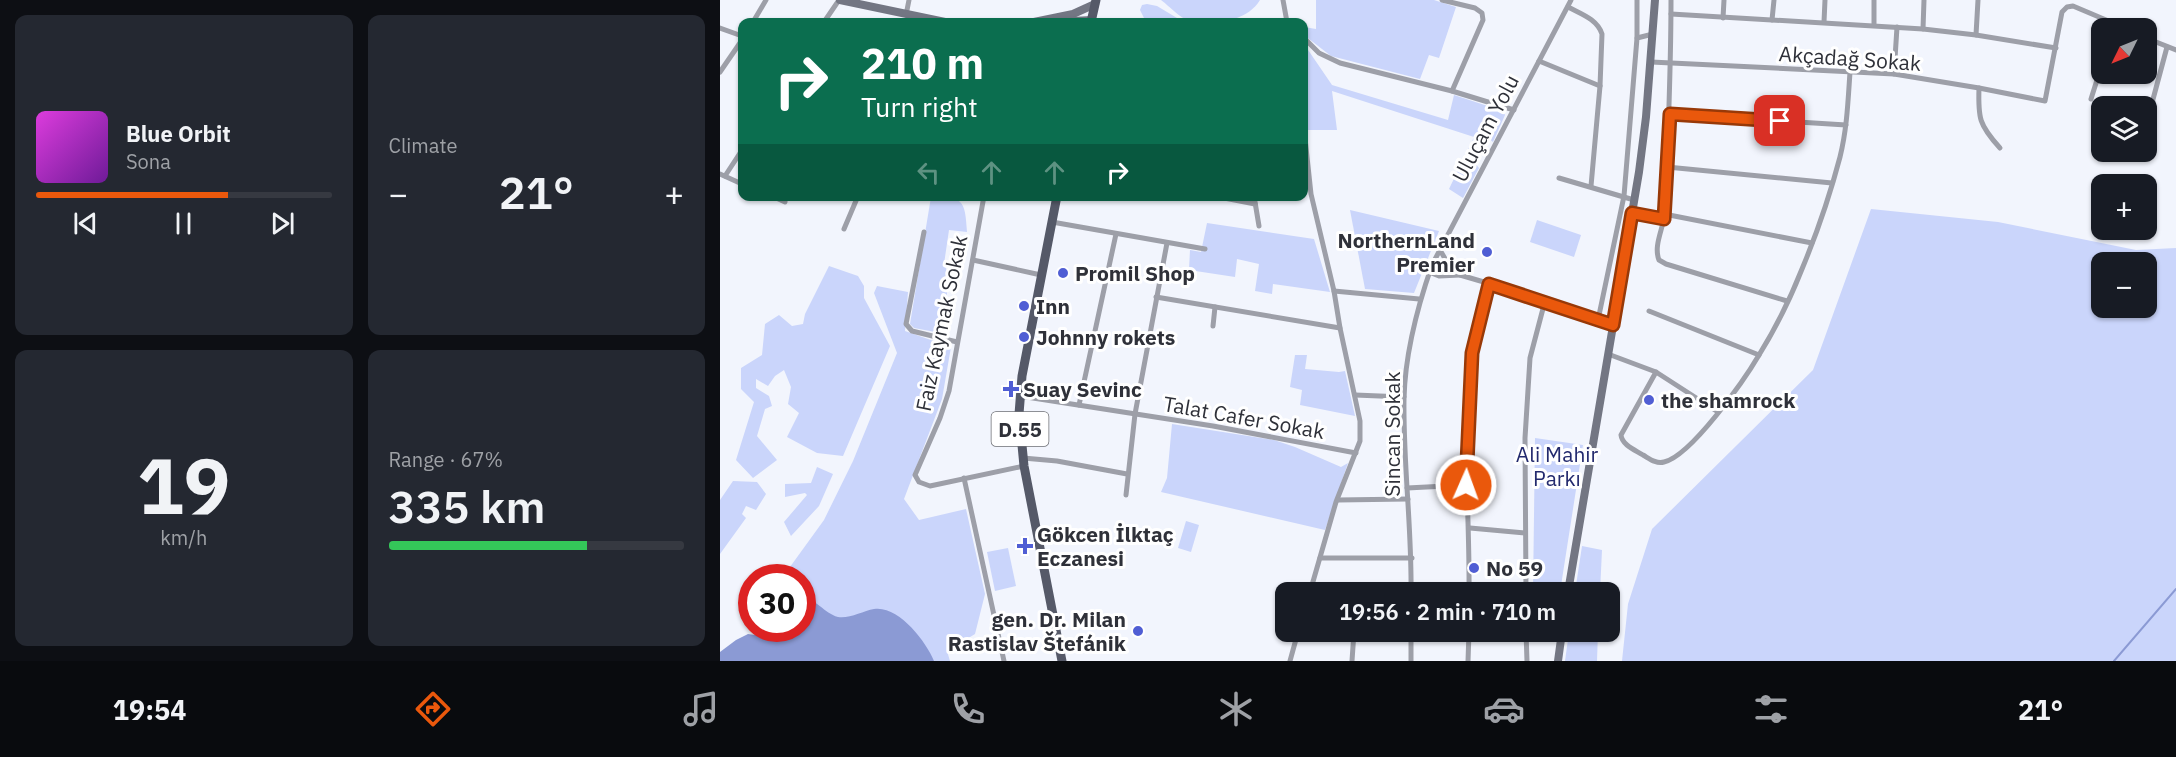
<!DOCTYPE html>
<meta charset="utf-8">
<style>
body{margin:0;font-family:"IBM Plex Sans",sans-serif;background:#242831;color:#f1f3f6;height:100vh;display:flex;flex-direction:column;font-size:22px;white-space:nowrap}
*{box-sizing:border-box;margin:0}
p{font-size:20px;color:#9ea1a6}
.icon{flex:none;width:33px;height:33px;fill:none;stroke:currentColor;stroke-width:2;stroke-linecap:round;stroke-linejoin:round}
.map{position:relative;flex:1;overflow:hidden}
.drawer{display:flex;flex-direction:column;gap:15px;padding:15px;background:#0d0f14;width:720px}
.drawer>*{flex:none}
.guide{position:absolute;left:18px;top:18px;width:570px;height:183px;border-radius:12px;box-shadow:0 2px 4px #0004;background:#0b6e4f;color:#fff;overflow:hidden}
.needle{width:39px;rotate:227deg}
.buttons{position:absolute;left:1371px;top:18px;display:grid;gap:12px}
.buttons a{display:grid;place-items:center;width:66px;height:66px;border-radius:12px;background:#171b24;box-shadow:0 2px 4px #0004;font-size:30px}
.speed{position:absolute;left:18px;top:564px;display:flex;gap:12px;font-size:30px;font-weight:700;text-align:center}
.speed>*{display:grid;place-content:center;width:78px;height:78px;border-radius:50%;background:#171b24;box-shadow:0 2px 4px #0004;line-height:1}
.speed .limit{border:9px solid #d22;background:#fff;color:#111}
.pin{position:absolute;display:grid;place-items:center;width:51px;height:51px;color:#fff;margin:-26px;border-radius:12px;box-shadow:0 3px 9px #0006}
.me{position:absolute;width:66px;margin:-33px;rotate:2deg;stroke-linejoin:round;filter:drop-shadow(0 0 4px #0008)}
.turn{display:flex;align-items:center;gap:21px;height:126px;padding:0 24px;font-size:27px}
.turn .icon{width:78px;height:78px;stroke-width:2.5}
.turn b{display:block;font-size:42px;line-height:51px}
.lanes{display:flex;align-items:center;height:57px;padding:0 24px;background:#0003;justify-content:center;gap:30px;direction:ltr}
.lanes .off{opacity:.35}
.big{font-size:45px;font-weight:600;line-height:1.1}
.drawer .card{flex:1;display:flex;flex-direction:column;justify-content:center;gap:9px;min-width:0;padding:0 21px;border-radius:12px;background:#242831}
.drawer .dial{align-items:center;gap:0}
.dial b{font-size:78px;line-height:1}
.song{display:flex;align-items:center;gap:18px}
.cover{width:72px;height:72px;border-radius:9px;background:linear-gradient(135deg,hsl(300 70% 55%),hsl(280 70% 35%))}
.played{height:6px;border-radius:3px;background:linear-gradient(90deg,#ea580c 65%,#363941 65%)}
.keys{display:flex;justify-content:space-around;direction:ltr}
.heat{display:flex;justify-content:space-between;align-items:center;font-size:33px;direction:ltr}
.charge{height:9px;border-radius:4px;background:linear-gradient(90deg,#34c759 67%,#363941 0)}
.drawer .tiles{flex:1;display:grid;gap:15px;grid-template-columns:repeat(2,1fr)}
.trip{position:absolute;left:555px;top:582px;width:345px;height:60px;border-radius:12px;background:#171b24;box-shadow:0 2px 4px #0004;font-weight:600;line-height:60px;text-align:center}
.menu{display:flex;height:96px;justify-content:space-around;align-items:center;background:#090b0e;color:#9ea1a6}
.menu .icon{width:42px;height:42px}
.menu .on{color:#ea580c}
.menu b{font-size:27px;color:#f1f3f6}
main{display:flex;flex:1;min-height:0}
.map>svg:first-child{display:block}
.green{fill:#cad5fb;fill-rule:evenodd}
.water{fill:#8b9ad4}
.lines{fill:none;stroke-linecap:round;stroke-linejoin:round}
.stream{stroke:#8b9ad4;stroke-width:2}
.street{stroke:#9d9fa8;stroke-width:5}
.secondary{stroke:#737683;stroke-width:8}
.primary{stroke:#555968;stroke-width:9}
.route-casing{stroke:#983908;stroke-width:15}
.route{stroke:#ea580c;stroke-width:10}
.poi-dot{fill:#505ed4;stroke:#fff;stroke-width:2}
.labels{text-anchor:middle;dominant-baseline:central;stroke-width:6;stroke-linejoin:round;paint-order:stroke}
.shield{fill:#fff;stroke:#6d6f74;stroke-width:1.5}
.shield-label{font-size:20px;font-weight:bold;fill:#2f3139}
.street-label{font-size:21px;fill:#2f3139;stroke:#fff}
.poi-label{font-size:21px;font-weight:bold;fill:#2f3139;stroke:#fff;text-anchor:start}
.park-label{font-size:21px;fill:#232a6e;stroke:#fff}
</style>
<main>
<section class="drawer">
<div class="tiles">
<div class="card">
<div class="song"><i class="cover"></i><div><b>Blue Orbit</b><p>Sona</p></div></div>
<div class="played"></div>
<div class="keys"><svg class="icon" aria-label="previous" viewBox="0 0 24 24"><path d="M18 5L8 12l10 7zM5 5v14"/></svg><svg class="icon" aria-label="pause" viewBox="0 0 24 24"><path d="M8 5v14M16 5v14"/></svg><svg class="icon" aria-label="next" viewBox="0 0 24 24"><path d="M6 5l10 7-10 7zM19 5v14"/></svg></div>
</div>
<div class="card"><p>Climate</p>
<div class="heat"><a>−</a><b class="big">21°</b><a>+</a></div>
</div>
<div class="card dial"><b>19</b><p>km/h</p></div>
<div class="card"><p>Range · 67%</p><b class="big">335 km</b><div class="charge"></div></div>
</div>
</section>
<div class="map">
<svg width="1456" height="661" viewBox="0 0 1456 661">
<rect width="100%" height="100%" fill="#f2f5fd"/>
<g class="green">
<path d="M441,0H540C528,19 507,22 486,22C482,22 476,24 472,22C462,20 449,6 441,0Z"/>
<path d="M596,0H714L736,7L719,58L709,55L700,79L611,56L584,35V27L596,29Z"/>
<path d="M427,4L437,6L457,18L458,22H426L420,10L422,5Z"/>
<path d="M584,44L612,85L728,120L734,95L783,111L785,115L773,142L761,132L754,149L758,152L754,162L759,168L743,198L729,189L754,137L612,91L617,130H588L584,97Z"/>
<path d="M211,197C243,197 245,199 247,232L229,230L224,264L229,276L225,310L229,313L226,334L194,328L190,324Z"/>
<path d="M1151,209L1278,222L1416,250L1456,248V661H902L908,604L932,529L1093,370ZM1382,262H1426V308H1382Z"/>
<path d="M630,210L719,231L694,293L645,289Z"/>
<path d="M817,220L861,235L854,257L810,242Z"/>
<path d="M487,223L594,239L610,292L553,284L552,294L535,291L539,264L517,259L515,277L469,270L470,250L481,252Z"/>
<path d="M109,266L138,276L144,286V298L170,346L123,456L97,453L67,437L79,413L68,404L71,387L64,370L55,376L48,386L36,379V388L49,396L52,406L45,409L37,436L57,460L33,478L16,460L34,402L21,389V368L42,355L45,324L59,315L72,326L83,324L85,314Z"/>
<path d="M157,286L188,292L185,331L231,347L222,399L184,499L199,520L246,509L265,594L255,634L227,651L230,661H91L82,628V578H62L104,520L133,461L177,353L154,293Z"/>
<path d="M575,355H587L585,369L619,372L625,371L635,416L580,405L582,390L570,387Z"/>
<path d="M452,424L554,440L575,447L621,467L628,463L605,530L441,492L447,478Z"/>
<path d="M815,438L863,445L840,592H813Z"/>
<path d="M97,467L113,474L99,506L71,536L64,522L87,495L85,493L65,497V484L91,483Z"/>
<path d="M13,481L37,482L46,494L36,510L26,506L22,514L26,518L0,554V500Z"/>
<path d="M466,521L479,525L471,552L458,548Z"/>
<path d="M862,546L882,550L880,592H855Z"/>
<path d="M288,548L296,586L275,591L267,552Z"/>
<path d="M849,632H878L877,661H845Z"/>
</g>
<path class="water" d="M83,597C96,599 104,613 118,617C129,619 143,611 154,609C178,605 206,641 214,661H0V652L16,640L28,634L42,636L58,629L82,628Z"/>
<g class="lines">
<path class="stream" d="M1394,661L1456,589"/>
<g class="street">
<path d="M563,0L567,22"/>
<path d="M722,0L755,8L762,13L763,20L732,91"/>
<path d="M951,0C951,71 948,141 945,211C944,228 933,245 939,260L946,264L1067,301"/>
<path d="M848,7C861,14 877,19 882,34L880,86L871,186"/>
<path d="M951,14L1203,29L1256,35L1336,48"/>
<path d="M186,15L189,0"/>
<path d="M1003,18L1004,0"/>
<path d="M1052,20L1054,0"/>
<path d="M33,22L46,0"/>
<path d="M104,22L119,0"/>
<path d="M1104,22L1105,0"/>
<path d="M1154,25V0"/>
<path d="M0,28L22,36"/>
<path d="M1203,29L1204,0"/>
<path d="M1256,35L1258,0"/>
<path d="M584,38L599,53L620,63L732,91L794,110"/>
<path d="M917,38V0"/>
<path d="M1426,38L1456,50"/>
<path d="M819,61L880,86"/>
<path d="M931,62L1174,74L1259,88L1325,101L1342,12L1347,7L1353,6L1405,28"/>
<path d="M0,72L22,40"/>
<path d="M1174,74L1177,27"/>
<path d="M1259,88C1258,118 1259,125 1280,148"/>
<path d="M1371,99L1382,64"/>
<path d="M1432,103L1447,47"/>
<path d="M950,114L1126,125"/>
<path d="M584,129L591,194L614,291L620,328L640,421V441L616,502L590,592"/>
<path d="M947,167L1112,183"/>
<path d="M0,174L22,184"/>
<path d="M5,176L22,150"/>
<path d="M839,178L914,200"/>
<path d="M52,196L65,202"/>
<path d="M264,196L229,391L220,418L195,475L199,482L210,486L304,466"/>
<path d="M494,196L535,204"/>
<path d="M534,196L539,226"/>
<path d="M912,213L944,219"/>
<path d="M944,214L1092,243"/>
<path d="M332,222L485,249"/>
<path d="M124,229L138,196"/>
<path d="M204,232L186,324L192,331L237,342"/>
<path d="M720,250L731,269L740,275L798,292L893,325"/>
<path d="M253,260L321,275"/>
<path d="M709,272L719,276L740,275"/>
<path d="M614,291L699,299"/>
<path d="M436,297L620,328"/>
<path d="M929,311L1039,355"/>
<path d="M878,320L904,196L917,38L933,34"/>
<path d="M493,326L495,307"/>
<path d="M888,354L936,372L998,412"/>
<path d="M936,372L901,435C902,445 915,450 923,455C930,459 936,464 944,462C971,456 1025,379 1039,355C1055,329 1071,297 1082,269C1097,233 1110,195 1120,157C1127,129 1128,101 1130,72"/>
<path d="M635,395L684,397"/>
<path d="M300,396L493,426L636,453"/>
<path d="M359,405L396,234"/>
<path d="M303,458L337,461L407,474"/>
<path d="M244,478L284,661"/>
<path d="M687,488L746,485"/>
<path d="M406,495L415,414L447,243"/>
<path d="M618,500L688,499"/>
<path d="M750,528L805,533"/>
<path d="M600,558H692"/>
<path d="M691,592C692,528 683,464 684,399C685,353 697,308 712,265L851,0"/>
<path d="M749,592C750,513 741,434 751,355C754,331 763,307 769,284"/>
<path d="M806,592L805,438L810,358L825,301"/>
<path d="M806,632L807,661"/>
<path d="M570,661L578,632"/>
<path d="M632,661L634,632"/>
<path d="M691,661V632"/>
<path d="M748,661L749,632"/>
</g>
<g class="secondary">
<path d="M120,0L225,22"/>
<path d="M314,22L353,14L375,4"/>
<path d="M333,22L372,20"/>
<path d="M848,592L919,172L926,117L935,0"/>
<path d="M838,661L842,632"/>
</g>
<g class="primary">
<path d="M371,22L376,0"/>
<path d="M337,196L302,376L299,414L304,466L342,661"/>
</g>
</g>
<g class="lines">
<defs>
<path id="route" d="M746,485L752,353L769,284L893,325L912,213L944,219L950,114L1060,121"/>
</defs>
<use href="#route" class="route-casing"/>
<use href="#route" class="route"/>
</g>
<g class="poi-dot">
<circle cx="767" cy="252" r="6"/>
<circle cx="343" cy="273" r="6"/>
<circle cx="304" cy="306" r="6"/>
<circle cx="304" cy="337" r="6"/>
<path d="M288 380h6v6h6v6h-6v6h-6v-6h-6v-6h6z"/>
<circle cx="929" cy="400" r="6"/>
<path d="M302 537h6v6h6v6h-6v6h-6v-6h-6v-6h6z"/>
<circle cx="754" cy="568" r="6"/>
<circle cx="418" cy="631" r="6"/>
</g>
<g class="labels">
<rect class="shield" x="271.5" y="412" width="57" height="34" rx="4.5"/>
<g class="shield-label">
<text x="300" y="429">D.55</text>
</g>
<g class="street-label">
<text transform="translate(1130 58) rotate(4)">Akçadağ Sokak</text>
<text transform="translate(765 128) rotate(-62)">Uluçam Yolu</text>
<text transform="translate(221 323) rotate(-78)">Faiz Kaymak Sokak</text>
<text transform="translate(524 417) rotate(10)">Talat Cafer Sokak</text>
<text transform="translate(672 434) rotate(-90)">Sincan Sokak</text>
</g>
<g class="poi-label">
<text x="755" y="240" text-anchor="end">NorthernLand<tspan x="755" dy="24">Premier</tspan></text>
<text x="355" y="273">Promil Shop</text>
<text x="316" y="306">Inn</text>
<text x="316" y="337">Johnny rokets</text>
<text x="303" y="389">Suay Sevinc</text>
<text x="941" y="400">the shamrock</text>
<text x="317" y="534">Gökcen İlktaç<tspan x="317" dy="24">Eczanesi</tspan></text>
<text x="766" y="568">No 59</text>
<text x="406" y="619" text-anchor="end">gen. Dr. Milan<tspan x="406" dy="24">Rastislav Štefánik</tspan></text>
</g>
<g class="park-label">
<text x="837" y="454">Ali Mahir<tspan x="837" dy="24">Parkı</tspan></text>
</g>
</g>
</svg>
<div class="buttons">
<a><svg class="needle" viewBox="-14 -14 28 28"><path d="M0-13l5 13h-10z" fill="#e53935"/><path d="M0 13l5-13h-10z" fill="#9ea1a6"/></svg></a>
<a><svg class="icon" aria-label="layers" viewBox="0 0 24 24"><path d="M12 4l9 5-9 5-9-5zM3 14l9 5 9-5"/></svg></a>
<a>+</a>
<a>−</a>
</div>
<div class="speed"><div class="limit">30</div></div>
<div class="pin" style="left:1060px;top:121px;background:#d93025"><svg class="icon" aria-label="arrive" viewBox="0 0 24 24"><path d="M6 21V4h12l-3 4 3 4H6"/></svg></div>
<svg class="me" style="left:746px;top:485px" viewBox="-20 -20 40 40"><circle r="17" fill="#ea580c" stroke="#fff" stroke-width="3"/><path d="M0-11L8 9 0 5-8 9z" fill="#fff"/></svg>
<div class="trip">19:56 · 2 min · 710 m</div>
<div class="guide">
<div class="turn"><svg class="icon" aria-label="right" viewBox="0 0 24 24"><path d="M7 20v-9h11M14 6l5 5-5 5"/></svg><div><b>210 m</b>Turn right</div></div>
<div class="lanes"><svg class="icon off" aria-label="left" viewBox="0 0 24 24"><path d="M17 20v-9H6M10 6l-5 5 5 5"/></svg><svg class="icon off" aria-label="ahead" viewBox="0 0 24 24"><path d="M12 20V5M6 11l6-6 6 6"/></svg><svg class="icon off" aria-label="ahead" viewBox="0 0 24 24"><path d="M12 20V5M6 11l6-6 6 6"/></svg><svg class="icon" aria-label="right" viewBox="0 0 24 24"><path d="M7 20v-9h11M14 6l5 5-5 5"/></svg></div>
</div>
</div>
</main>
<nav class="menu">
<b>19:54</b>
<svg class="icon on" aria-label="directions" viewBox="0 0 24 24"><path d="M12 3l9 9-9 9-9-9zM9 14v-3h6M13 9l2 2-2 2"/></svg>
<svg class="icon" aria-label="music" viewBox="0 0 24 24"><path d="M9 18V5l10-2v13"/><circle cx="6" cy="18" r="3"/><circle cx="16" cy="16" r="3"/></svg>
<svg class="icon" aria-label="phone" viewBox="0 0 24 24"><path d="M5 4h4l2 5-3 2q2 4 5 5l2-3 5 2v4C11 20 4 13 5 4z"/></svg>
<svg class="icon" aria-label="climate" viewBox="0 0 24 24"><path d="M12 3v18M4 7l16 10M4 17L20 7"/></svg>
<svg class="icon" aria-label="car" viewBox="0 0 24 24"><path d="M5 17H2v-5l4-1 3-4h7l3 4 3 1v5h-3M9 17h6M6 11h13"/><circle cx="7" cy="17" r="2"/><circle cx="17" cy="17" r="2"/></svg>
<svg class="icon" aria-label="filters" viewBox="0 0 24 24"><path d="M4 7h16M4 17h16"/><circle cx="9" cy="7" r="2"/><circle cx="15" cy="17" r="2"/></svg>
<b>21°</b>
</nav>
